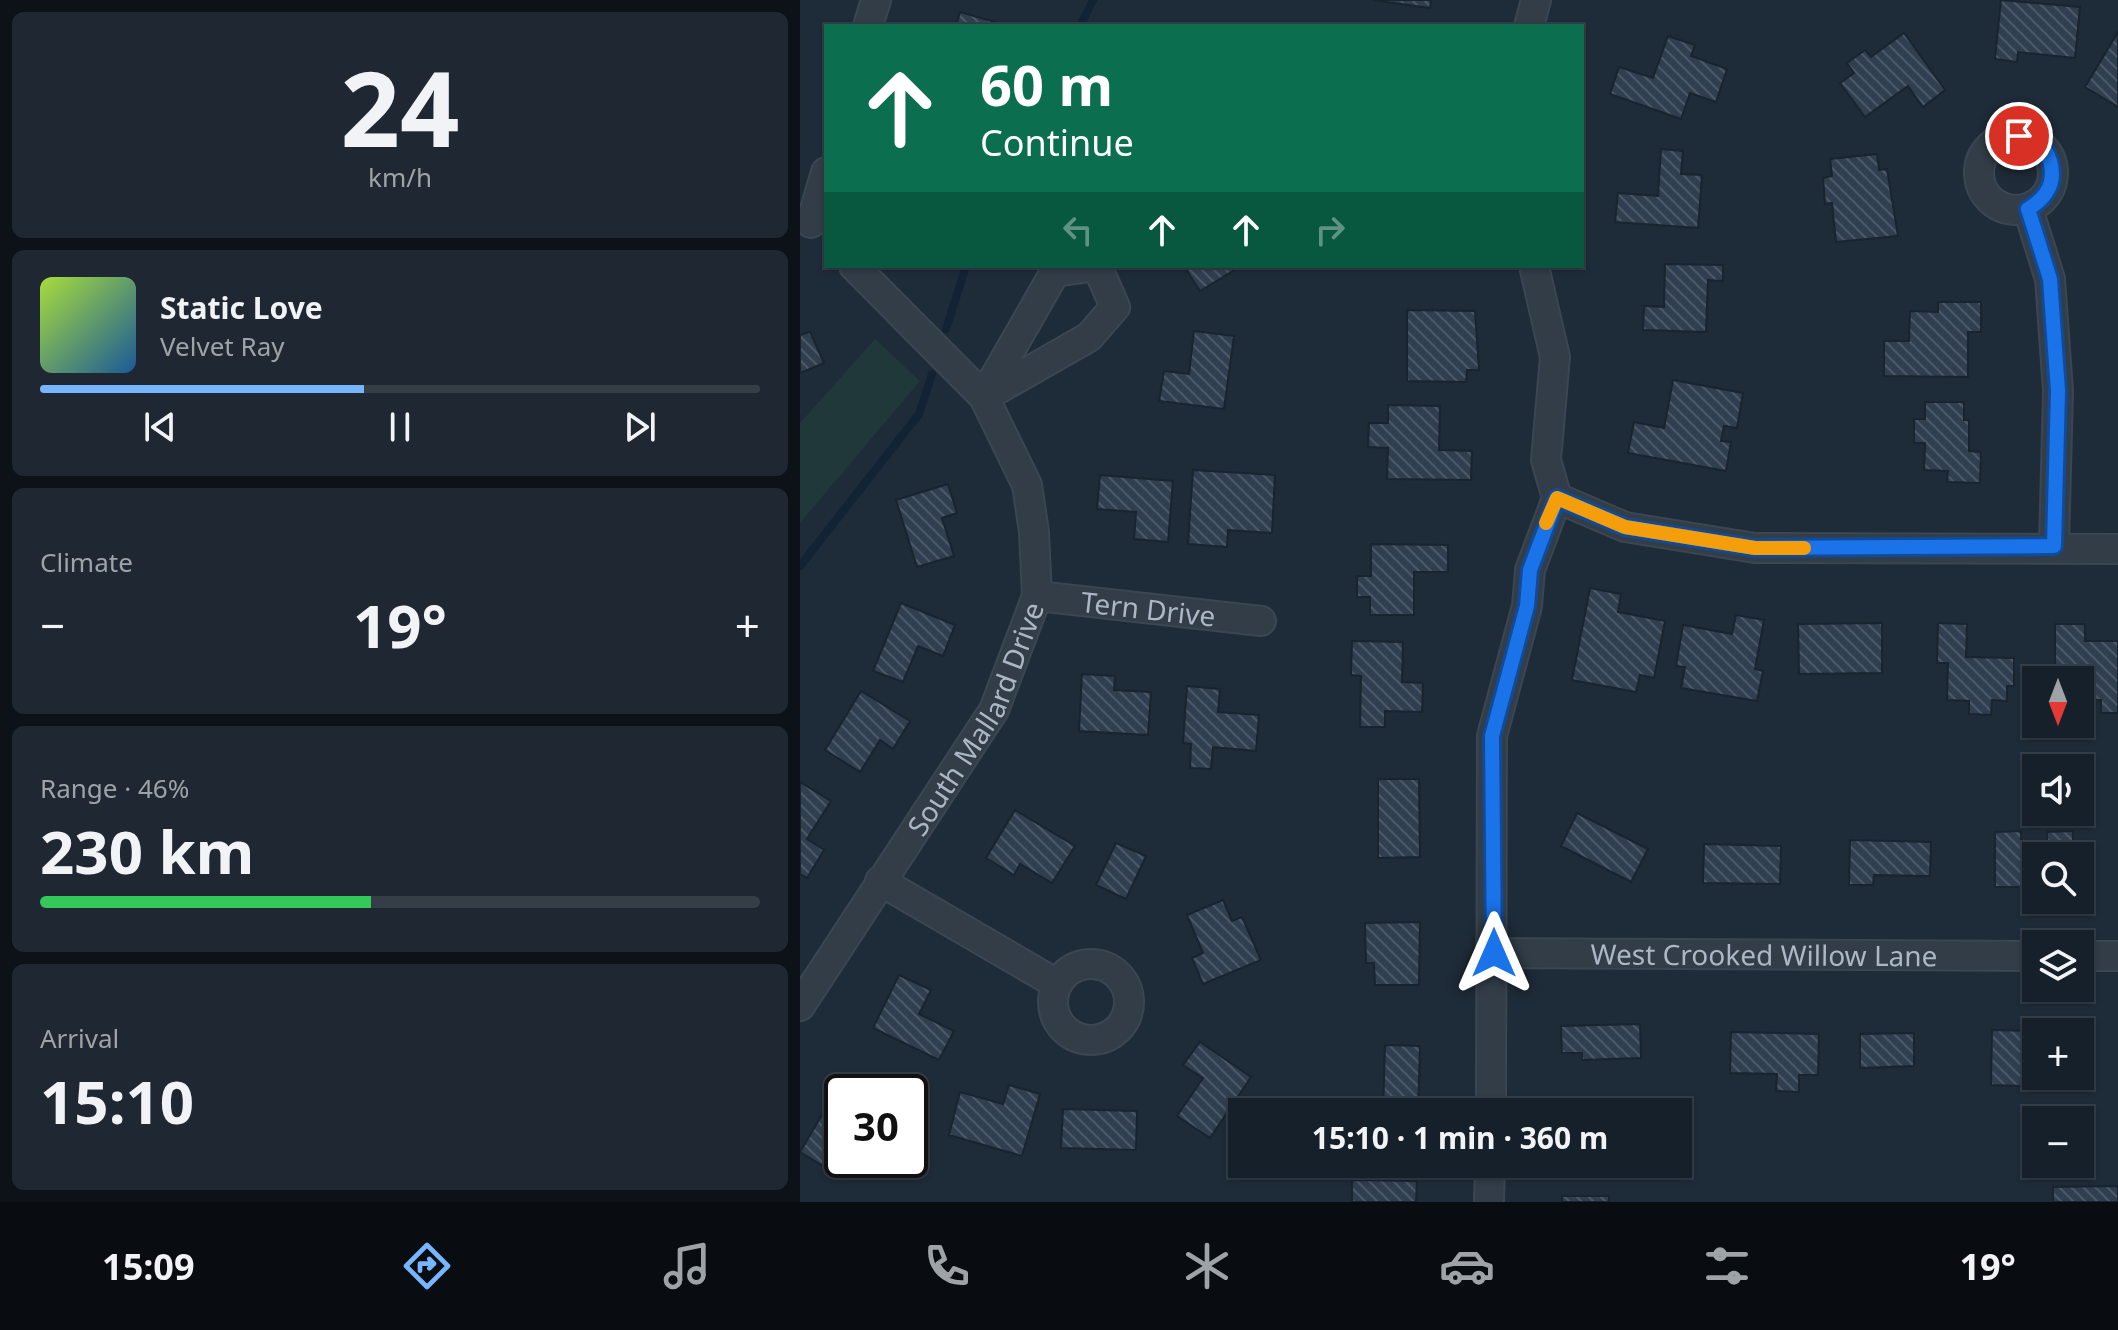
<!DOCTYPE html>
<meta charset="utf-8">
<style>
body{margin:0;font-family:"Noto Sans",sans-serif;background:#1f2832;color:#f1f3f6;height:100vh;display:flex;flex-direction:column;font-size:30px;white-space:nowrap}
*{box-sizing:border-box;margin:0}
p{font-size:26px;color:#9ea3a8}
.icon{flex:none;width:44px;height:44px;fill:none;stroke:currentColor;stroke-width:2;stroke-linecap:round;stroke-linejoin:round}
.map{position:relative;flex:1;overflow:hidden}
.details{display:flex;flex-direction:column;gap:12px;padding:12px;background:#0c1217;width:800px}
.details>*{flex:none}
.top-card{position:absolute;left:24px;top:24px;width:760px;height:244px;border-radius:0px;box-shadow:0 2px 6px #0004,0 0 0 2px #353e47;background:#0b6e4f;color:#fff;overflow:hidden}
.needle{width:52px;rotate:180deg}
.fabs{position:absolute;left:1222px;top:666px;display:grid;gap:16px}
.fabs a{display:grid;place-items:center;width:72px;height:72px;border-radius:0px;background:#16202a;box-shadow:0 2px 6px #0004,0 0 0 2px #353e47;font-size:40px}
.speed{position:absolute;left:24px;top:1074px;display:flex;gap:16px;font-size:40px;font-weight:700;text-align:center}
.speed>*{display:grid;place-content:center;width:104px;height:104px;border-radius:50%;background:#16202a;box-shadow:0 2px 6px #0004,0 0 0 2px #353e47;line-height:1}
.speed .limit{border:4px solid #111;border-radius:12px;background:#fff;color:#111}
.pin{position:absolute;display:grid;place-items:center;width:68px;height:68px;color:#fff;margin:-34px;border:4px solid #fff;border-radius:50%;box-shadow:0 2px 8px #0007}
.me{position:absolute;width:88px;margin:-44px;rotate:0deg;stroke-linejoin:round;filter:drop-shadow(0 0 6px #0008)}
.turn{display:flex;align-items:center;gap:28px;height:168px;padding:0 24px;font-size:36px}
.turn .icon{width:104px;height:104px;stroke-width:2.5}
.turn b{display:block;font-size:56px;line-height:68px}
.lanes{display:flex;align-items:center;height:76px;padding:0 24px;background:#0003;justify-content:center;gap:40px;direction:ltr}
.lanes .off{opacity:.35}
.big{font-size:60px;font-weight:700;line-height:1.1}
.details .tile{flex:1;display:flex;flex-direction:column;justify-content:center;gap:12px;min-width:0;padding:0 28px;border-radius:12px;background:#1f2832}
.details .dial{align-items:center;gap:0}
.dial b{font-size:104px;line-height:1}
.song{display:flex;align-items:center;gap:24px}
.cover{width:96px;height:96px;border-radius:12px;background:linear-gradient(135deg,hsl(80 70% 55%),hsl(210 70% 35%))}
.played{height:8px;border-radius:4px;background:linear-gradient(90deg,#77b5ff 45%,#353e47 45%)}
.keys{display:flex;justify-content:space-around;direction:ltr}
.heat{display:flex;justify-content:space-between;align-items:center;font-size:44px;direction:ltr}
.charge{height:12px;border-radius:6px;background:linear-gradient(90deg,#34c759 46%,#353e47 0)}
.trip{position:absolute;left:428px;top:1098px;width:464px;height:80px;border-radius:0px;background:#16202a;box-shadow:0 2px 6px #0004,0 0 0 2px #353e47;font-weight:700;line-height:80px;text-align:center}
.menu{display:flex;height:128px;justify-content:space-around;align-items:center;background:#090d11;color:#9ea3a8}
.menu .icon{width:56px;height:56px}
.menu .current{color:#77b5ff}
.menu b{font-size:36px;color:#f1f3f6}
main{display:flex;flex:1;min-height:0}
.map>svg:first-child{display:block}
.green{fill:#203839}
.lines{fill:none;stroke-linecap:round;stroke-linejoin:round}
.stream{stroke:#122335;stroke-width:8}
.building{fill:url(#building-back-hatch);stroke:#19242f;stroke-width:2}
.minor-casing{stroke:#3b4652;stroke-width:32}
.minor{stroke:#323d48;stroke-width:28}
.route-casing{stroke:#114b97;stroke-width:20}
.route{stroke:#1a73e8;stroke-width:14}
.slow{stroke:#f59e0b;stroke-width:14}
.labels{text-anchor:middle;dominant-baseline:central;stroke-width:8;stroke-linejoin:round;paint-order:stroke}
.street-label{font-size:28px;fill:#acb7c5;stroke:#17222d}
</style>
<main>
<section class="details">
<div class="tile dial"><b>24</b><p>km/h</p></div>
<div class="tile">
<div class="song"><i class="cover"></i><div><b>Static Love</b><p>Velvet Ray</p></div></div>
<div class="played"></div>
<div class="keys"><svg class="icon" aria-label="previous" viewBox="0 0 24 24"><path d="M18 5L8 12l10 7zM5 5v14"/></svg><svg class="icon" aria-label="pause" viewBox="0 0 24 24"><path d="M8 5v14M16 5v14"/></svg><svg class="icon" aria-label="next" viewBox="0 0 24 24"><path d="M6 5l10 7-10 7zM19 5v14"/></svg></div>
</div>
<div class="tile"><p>Climate</p>
<div class="heat"><a>−</a><b class="big">19°</b><a>+</a></div>
</div>
<div class="tile"><p>Range · 46%</p><b class="big">230 km</b><div class="charge"></div></div>
<div class="tile"><p>Arrival</p><b class="big">15:10</b></div>
</section>
<div class="map">
<svg width="1318" height="1202" viewBox="0 0 1318 1202">
<defs>
<pattern id="building-back-hatch" width="6" height="6" patternUnits="userSpaceOnUse" patternTransform="scale(2)"><rect width="6" height="6" fill="#303f4f"/><path d="M-1 5l2 2M0 0l6 6M5-1l2 2" fill="none" stroke="#4b5867"/></pattern>
</defs>
<rect width="100%" height="100%" fill="#1e2b38"/>
<path class="green" d="M75,339L120,381L0,523V423Z"/>
<g class="lines">
<g class="stream">
<path d="M280,26L293,0"/>
<path d="M146,329L166,266"/>
<path d="M0,566L119,414L132,374"/>
</g>
</g>
<g class="building">
<path d="M573,0H631L630,8Z"/>
<path d="M1201,0L1280,7L1275,58L1218,52L1217,62L1195,59Z"/>
<path d="M160,12L209,26H156Z"/>
<path d="M1318,32V107L1285,87Z"/>
<path d="M1104,33L1145,90L1123,107L1108,86L1065,117L1040,83L1054,73L1047,63L1065,50L1071,57Z"/>
<path d="M868,36L895,45L891,56L927,69L916,102L890,93L881,119L810,94L819,67L853,78Z"/>
<path d="M861,149L883,151L881,174L902,175L898,228L815,222L818,193L858,196Z"/>
<path d="M1077,154L1079,170L1087,169L1098,236L1036,242L1032,203L1025,204L1023,178L1032,176L1030,159Z"/>
<path d="M865,264L923,265V281L908,280L906,332L843,330L844,306L864,307Z"/>
<path d="M384,266H441L400,291Z"/>
<path d="M1138,302H1181V332H1168V377L1084,376V341H1109L1110,311L1138,312Z"/>
<path d="M607,310L675,311L679,370H667L666,382L607,381Z"/>
<path d="M394,331L434,336L424,409L359,401L364,371L389,374Z"/>
<path d="M10,332L24,363L0,373V335Z"/>
<path d="M873,380L943,393L937,428L924,426L921,441L931,442L926,471L828,453L834,422L864,428Z"/>
<path d="M1125,402H1164V420H1169V451L1181,452L1180,483L1147,482L1148,471L1124,470L1125,443H1114V419H1125Z"/>
<path d="M588,405L640,406L639,450L672,451L671,480L587,479L588,448L568,447L569,423H588Z"/>
<path d="M393,470L475,475L472,533L428,530L427,547L388,544Z"/>
<path d="M300,475L373,481L368,542L334,539L336,512L297,509Z"/>
<path d="M148,484L157,513L142,518L154,556L117,567L96,500Z"/>
<path d="M571,544L648,545V572H614V615H570V597H557V576H571Z"/>
<path d="M790,588L821,594L818,612L865,621L854,678L840,675L836,692L772,680Z"/>
<path d="M101,603L155,625L143,656L118,646L103,682L73,671Z"/>
<path d="M936,615L964,620L955,669L963,671L957,701L881,688L885,667L876,666L883,625L932,634Z"/>
<path d="M1082,623V673L999,674L998,624Z"/>
<path d="M1138,623L1167,624L1166,657L1214,658V686H1207V701L1192,700L1191,715L1169,714V701L1147,700L1148,663H1137Z"/>
<path d="M1255,624H1285V641H1318V713H1301V700H1285V713H1280V680H1255Z"/>
<path d="M552,641L603,642L602,682L623,683L622,712L585,711V727H560L561,676L551,675Z"/>
<path d="M282,674L315,676L314,690L351,692L348,735L279,731Z"/>
<path d="M387,686L420,689L418,712L459,715L456,751L413,747L411,769L390,768L391,744L383,743Z"/>
<path d="M61,691L110,721L93,749L80,740L60,772L25,750Z"/>
<path d="M578,779H619L620,857L578,858Z"/>
<path d="M0,782L31,801L7,839L24,850L7,878L0,874Z"/>
<path d="M215,810L275,846L252,883L220,864L214,875L186,858Z"/>
<path d="M777,813L848,849L831,882L761,846Z"/>
<path d="M1221,831V850L1247,849V832L1273,831V856H1236V887H1195V832Z"/>
<path d="M1050,840L1131,842L1130,876L1074,875L1073,885H1049Z"/>
<path d="M316,843L346,856L326,899L296,885Z"/>
<path d="M904,844L981,846L980,884L903,883Z"/>
<path d="M423,900L432,921L442,917L461,960L403,984L392,958L403,953L387,915Z"/>
<path d="M620,922L619,985H575L574,963H566L565,923Z"/>
<path d="M99,975L131,990L119,1014L154,1031L139,1060L73,1028Z"/>
<path d="M840,1024L841,1058L782,1060V1053H762L761,1026Z"/>
<path d="M1192,1030L1268,1032H1236V1067H1227L1226,1086L1191,1085Z"/>
<path d="M931,1032L1019,1034L1018,1075H999V1092L976,1091L977,1074L930,1073Z"/>
<path d="M1114,1033V1066L1060,1068V1034Z"/>
<path d="M400,1042L451,1077L410,1138L377,1116L403,1078L383,1065Z"/>
<path d="M585,1045L620,1046L618,1112H583Z"/>
<path d="M209,1085L240,1094L222,1156L149,1135L160,1092L203,1104Z"/>
<path d="M33,1096L42,1101V1160H59L46,1180L0,1152Z"/>
<path d="M263,1109L337,1111L336,1150L261,1148Z"/>
<path d="M552,1180L617,1181L616,1202H552Z"/>
<path d="M1318,1186V1202H1253V1187Z"/>
<rect x="762" y="1196" width="47" height="6"/>
</g>
<g class="lines">
<defs>
<g id="minor">
<path d="M68,26L76,0"/>
<path d="M729,26L736,0"/>
<circle cx="1216" cy="173" r="37"/>
<path d="M1228,209L1250,279L1258,391L1254,546"/>
<path d="M11,223L26,172"/>
<path d="M734,266L755,357L746,460L757,498"/>
<path d="M184,396L255,272L296,266"/>
<path d="M184,397L289,337L315,307L297,266"/>
<path d="M757,498L825,527L955,548L1318,549"/>
<path id="s1" d="M237,596L461,621"/>
<path d="M80,881L257,984"/>
<path id="s2" d="M694,953L1236,956"/>
<path d="M1280,956H1318"/>
<circle cx="291" cy="1002" r="38"/>
<path id="s3" d="M0,1006L194,710L237,596L234,532L227,485L184,397L54,266"/>
<path d="M691,1112L692,736L727,606L730,570L757,498"/>
<path d="M689,1202L690,1164"/>
</g>
</defs>
<use href="#minor" class="minor-casing"/>
<use href="#minor" class="minor"/>
</g>
<g class="lines">
<defs>
<path id="route" d="M694,953L692,736L727,606L730,570L757,498L825,527L955,548L1254,546L1258,391L1250,279L1228,209C1253,194 1258,174 1245,149L1219,136"/>
</defs>
<use href="#route" class="route-casing"/>
<use href="#route" class="route"/>
<path class="slow" d="M746,523L757,498L825,527L955,548H1004"/>
</g>
<g class="labels">
<g class="street-label">
<text stroke="none"><textPath href="#s1" startOffset="112">Tern Drive</textPath></text>
<text stroke="none"><textPath href="#s3" startOffset="338">South Mallard Drive</textPath></text>
<text stroke="none"><textPath href="#s2" startOffset="270">West Crooked Willow Lane</textPath></text>
</g>
</g>
</svg>
<div class="fabs">
<a><svg class="needle" viewBox="-14 -14 28 28"><path d="M0-13l5 13h-10z" fill="#e53935"/><path d="M0 13l5-13h-10z" fill="#9ea3a8"/></svg></a>
<a><svg class="icon" aria-label="sound" viewBox="0 0 24 24"><path d="M4 9h4l5-4v14l-5-4H4zM17 9q2 3 0 6"/></svg></a>
<a><svg class="icon" aria-label="search" viewBox="0 0 24 24"><circle cx="10" cy="10" r="6"/><path d="M15 15l6 6"/></svg></a>
<a><svg class="icon" aria-label="layers" viewBox="0 0 24 24"><path d="M12 4l9 5-9 5-9-5zM3 14l9 5 9-5"/></svg></a>
<a>+</a>
<a>−</a>
</div>
<div class="speed"><div class="limit">30</div></div>
<div class="pin" style="left:1219px;top:136px;background:#d93025"><svg class="icon" aria-label="arrive" viewBox="0 0 24 24"><path d="M6 21V4h12l-3 4 3 4H6"/></svg></div>
<svg class="me" style="left:694px;top:953px" viewBox="-20 -20 40 40"><path d="M0-17L14 15 0 8-14 15z" fill="#1a73e8" stroke="#fff" stroke-width="4"/></svg>
<div class="trip">15:10 · 1 min · 360 m</div>
<div class="top-card">
<div class="turn"><svg class="icon" aria-label="ahead" viewBox="0 0 24 24"><path d="M12 20V5M6 11l6-6 6 6"/></svg><div><b>60 m</b>Continue</div></div>
<div class="lanes"><svg class="icon off" aria-label="left" viewBox="0 0 24 24"><path d="M17 20v-9H6M10 6l-5 5 5 5"/></svg><svg class="icon" aria-label="ahead" viewBox="0 0 24 24"><path d="M12 20V5M6 11l6-6 6 6"/></svg><svg class="icon" aria-label="ahead" viewBox="0 0 24 24"><path d="M12 20V5M6 11l6-6 6 6"/></svg><svg class="icon off" aria-label="right" viewBox="0 0 24 24"><path d="M7 20v-9h11M14 6l5 5-5 5"/></svg></div>
</div>
</div>
</main>
<nav class="menu">
<b>15:09</b>
<svg class="icon current" aria-label="directions" viewBox="0 0 24 24"><path d="M12 3l9 9-9 9-9-9zM9 14v-3h6M13 9l2 2-2 2"/></svg>
<svg class="icon" aria-label="music" viewBox="0 0 24 24"><path d="M9 18V5l10-2v13"/><circle cx="6" cy="18" r="3"/><circle cx="16" cy="16" r="3"/></svg>
<svg class="icon" aria-label="phone" viewBox="0 0 24 24"><path d="M5 4h4l2 5-3 2q2 4 5 5l2-3 5 2v4C11 20 4 13 5 4z"/></svg>
<svg class="icon" aria-label="climate" viewBox="0 0 24 24"><path d="M12 3v18M4 7l16 10M4 17L20 7"/></svg>
<svg class="icon" aria-label="car" viewBox="0 0 24 24"><path d="M5 17H2v-5l4-1 3-4h7l3 4 3 1v5h-3M9 17h6M6 11h13"/><circle cx="7" cy="17" r="2"/><circle cx="17" cy="17" r="2"/></svg>
<svg class="icon" aria-label="filters" viewBox="0 0 24 24"><path d="M4 7h16M4 17h16"/><circle cx="9" cy="7" r="2"/><circle cx="15" cy="17" r="2"/></svg>
<b>19°</b>
</nav>
